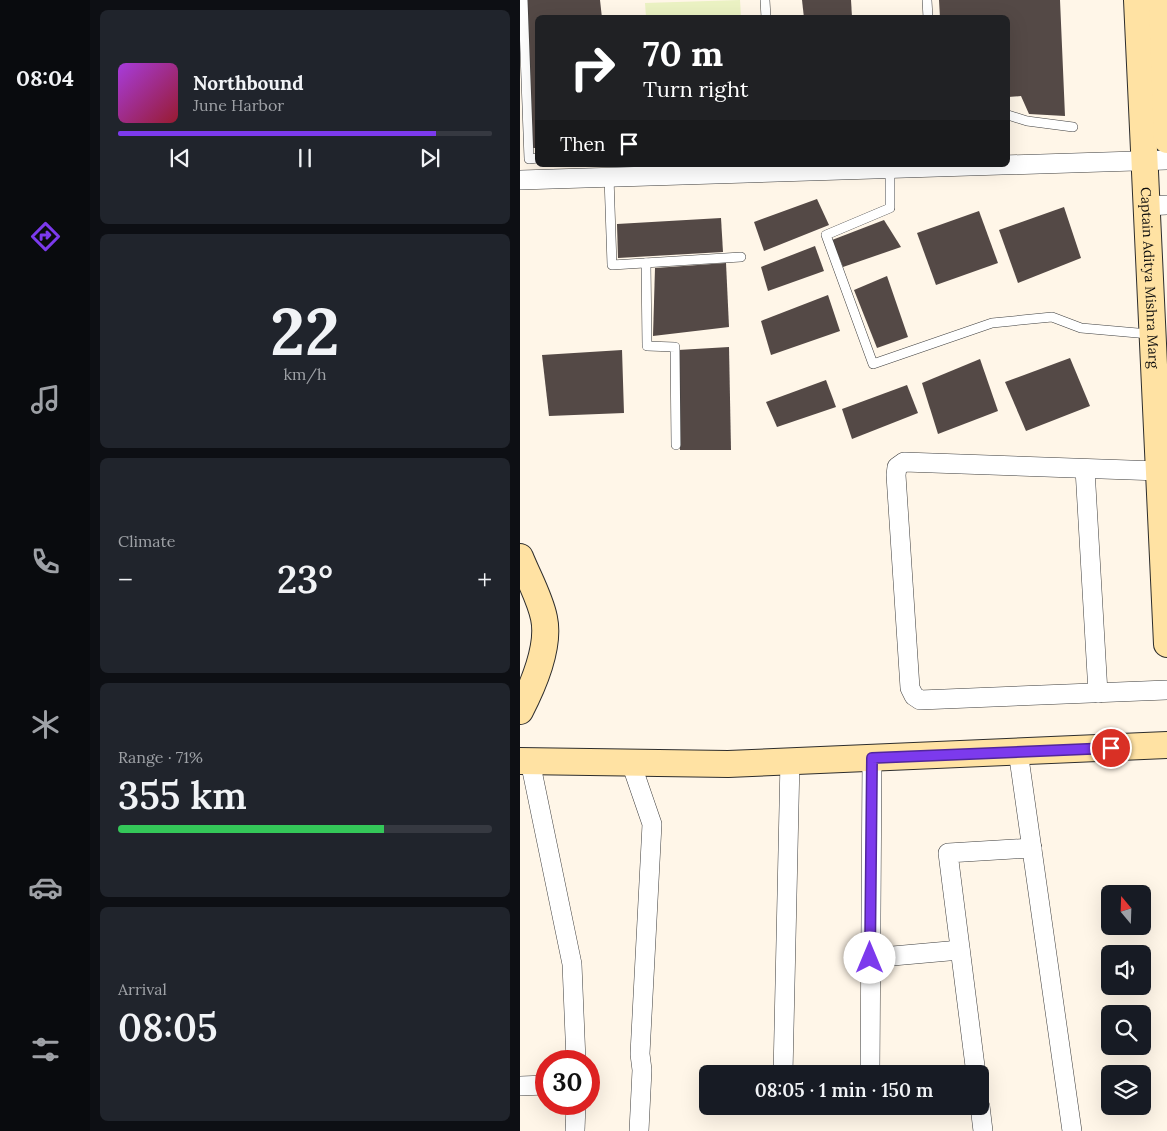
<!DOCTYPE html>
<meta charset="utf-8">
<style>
body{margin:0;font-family:Lora,serif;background:#20242c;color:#f1f3f6;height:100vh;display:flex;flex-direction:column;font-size:19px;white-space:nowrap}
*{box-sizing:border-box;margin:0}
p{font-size:16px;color:#9ea1a6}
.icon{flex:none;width:28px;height:28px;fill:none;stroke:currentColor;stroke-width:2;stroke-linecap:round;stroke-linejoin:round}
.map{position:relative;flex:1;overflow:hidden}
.details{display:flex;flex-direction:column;gap:10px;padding:10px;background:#0d0f14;width:430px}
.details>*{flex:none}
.hud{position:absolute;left:15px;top:15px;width:475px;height:152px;border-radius:8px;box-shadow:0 5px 20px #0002;background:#202124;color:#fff;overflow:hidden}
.needle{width:32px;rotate:341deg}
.tools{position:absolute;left:581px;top:885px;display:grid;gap:10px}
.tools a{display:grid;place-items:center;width:50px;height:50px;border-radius:8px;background:#171b24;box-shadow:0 5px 20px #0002;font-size:25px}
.speed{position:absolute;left:15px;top:1050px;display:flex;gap:10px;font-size:25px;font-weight:700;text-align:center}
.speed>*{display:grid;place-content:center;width:65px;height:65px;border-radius:50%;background:#171b24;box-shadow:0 5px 20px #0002;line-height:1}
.speed .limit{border:8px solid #d22;background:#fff;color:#111}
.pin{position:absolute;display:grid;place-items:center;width:42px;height:42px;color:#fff;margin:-21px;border:2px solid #fff;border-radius:50%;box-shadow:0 1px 5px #0007}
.me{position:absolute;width:55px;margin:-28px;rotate:0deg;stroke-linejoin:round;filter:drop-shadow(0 0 4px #0008)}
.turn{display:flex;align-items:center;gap:18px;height:105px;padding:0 25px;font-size:22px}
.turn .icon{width:65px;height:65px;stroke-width:2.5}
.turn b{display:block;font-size:35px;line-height:42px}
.then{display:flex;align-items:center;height:48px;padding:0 25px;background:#0003;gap:10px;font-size:19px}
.big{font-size:38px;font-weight:600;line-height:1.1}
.details .card{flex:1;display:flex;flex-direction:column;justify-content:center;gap:8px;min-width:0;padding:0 18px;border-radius:8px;background:#20242c}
.details .dial{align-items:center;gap:0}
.dial b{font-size:65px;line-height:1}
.song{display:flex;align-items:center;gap:15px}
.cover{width:60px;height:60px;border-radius:8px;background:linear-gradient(135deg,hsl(280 70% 55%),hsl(350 70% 35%))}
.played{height:5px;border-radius:2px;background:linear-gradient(90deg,#7c3aed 85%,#363941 85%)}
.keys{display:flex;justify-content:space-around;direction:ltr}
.heat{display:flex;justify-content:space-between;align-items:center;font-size:28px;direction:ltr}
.charge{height:8px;border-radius:4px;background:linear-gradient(90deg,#34c759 71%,#363941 0)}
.trip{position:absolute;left:179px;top:1065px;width:290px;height:50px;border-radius:8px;background:#171b24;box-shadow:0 5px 20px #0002;font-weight:600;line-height:50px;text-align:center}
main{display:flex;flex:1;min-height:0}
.menu{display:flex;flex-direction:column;width:90px;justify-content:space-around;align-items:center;background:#090b0e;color:#9ea1a6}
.menu .icon{width:35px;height:35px}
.menu .on{color:#7c3aed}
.menu b{font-size:22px;color:#f1f3f6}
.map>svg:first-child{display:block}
.pitch{fill:#ebf2c3}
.building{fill:#544946}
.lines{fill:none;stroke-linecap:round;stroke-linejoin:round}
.lane-casing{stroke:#3e3e3e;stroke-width:10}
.street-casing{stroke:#3e3e3e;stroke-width:20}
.secondary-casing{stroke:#2d2d2d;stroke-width:28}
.lane{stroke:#fff;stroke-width:9}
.street{stroke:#fff;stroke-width:19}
.secondary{stroke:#ffe2a3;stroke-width:26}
.route-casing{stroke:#51269a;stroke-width:12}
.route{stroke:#7c3aed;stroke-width:9}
.labels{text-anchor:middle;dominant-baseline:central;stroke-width:5;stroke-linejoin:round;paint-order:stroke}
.street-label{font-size:14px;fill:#0b0b0b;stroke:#fff}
</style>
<main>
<nav class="menu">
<b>08:04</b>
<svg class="icon on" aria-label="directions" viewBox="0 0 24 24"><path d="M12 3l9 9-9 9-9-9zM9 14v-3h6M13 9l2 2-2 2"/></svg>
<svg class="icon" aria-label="music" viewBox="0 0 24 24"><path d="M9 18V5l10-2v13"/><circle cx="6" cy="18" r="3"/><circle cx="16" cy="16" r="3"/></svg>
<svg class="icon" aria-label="phone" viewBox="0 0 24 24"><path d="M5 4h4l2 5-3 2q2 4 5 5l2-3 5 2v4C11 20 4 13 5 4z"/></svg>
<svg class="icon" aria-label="climate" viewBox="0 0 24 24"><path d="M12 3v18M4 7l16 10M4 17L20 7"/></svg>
<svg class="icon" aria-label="car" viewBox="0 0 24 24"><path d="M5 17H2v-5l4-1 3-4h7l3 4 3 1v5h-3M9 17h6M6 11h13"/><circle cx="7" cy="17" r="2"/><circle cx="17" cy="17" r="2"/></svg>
<svg class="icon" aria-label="filters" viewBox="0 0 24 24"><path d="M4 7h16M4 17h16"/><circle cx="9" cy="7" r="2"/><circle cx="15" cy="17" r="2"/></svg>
</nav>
<section class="details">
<div class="card">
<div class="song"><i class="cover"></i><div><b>Northbound</b><p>June Harbor</p></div></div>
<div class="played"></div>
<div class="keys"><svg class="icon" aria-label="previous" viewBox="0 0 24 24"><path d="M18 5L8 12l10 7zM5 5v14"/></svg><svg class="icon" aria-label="pause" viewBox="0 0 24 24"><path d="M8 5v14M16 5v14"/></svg><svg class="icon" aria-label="next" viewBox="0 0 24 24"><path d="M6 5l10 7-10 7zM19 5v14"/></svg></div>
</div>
<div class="card dial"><b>22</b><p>km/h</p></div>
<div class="card"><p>Climate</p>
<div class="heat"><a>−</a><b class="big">23°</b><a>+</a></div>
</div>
<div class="card"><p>Range · 71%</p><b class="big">355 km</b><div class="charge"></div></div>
<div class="card"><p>Arrival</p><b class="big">08:05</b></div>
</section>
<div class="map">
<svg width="647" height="1131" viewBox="0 0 647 1131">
<rect width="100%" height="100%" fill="#fff6e8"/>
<path class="pitch" d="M220,0L221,17H126L125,3Z"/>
<g class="building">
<path d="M7,0H80L82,18H18V148H13Z"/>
<path d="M282,0H331L332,17L284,18Z"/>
<path d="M419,0H540L545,116L509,114L501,96L488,97V18H420Z"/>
<path d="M297,199L309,225L244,251L234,222Z"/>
<path d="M544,207L561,258L498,283L479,230Z"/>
<path d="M459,211L478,263L416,285L397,233Z"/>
<path d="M201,218L203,252L98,258L97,224Z"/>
<path d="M364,220L381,247L323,267L312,240Z"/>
<path d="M295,246L304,271L248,291L241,267Z"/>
<path d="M206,263L209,327L133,336L135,268Z"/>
<path d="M367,276L388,337L357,348L334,290Z"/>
<path d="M308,295L320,331L251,355L241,321Z"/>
<path d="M209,347L211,450H160L158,350Z"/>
<path d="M102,350L104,413L29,416L22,355Z"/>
<path d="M550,358L570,406L506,431L485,382Z"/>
<path d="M460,359L478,411L418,434L402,383Z"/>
<path d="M306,380L316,407L257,427L246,402Z"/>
<path d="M387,385L398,413L332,439L322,409Z"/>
</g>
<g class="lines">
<defs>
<g id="lane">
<path d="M3,0L9,159L18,158"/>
<path d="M245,0L246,18"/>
<path d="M407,0L408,18"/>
<path d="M488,115L507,121L553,127"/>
<path d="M370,169V208L306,235L353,364L472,323L532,317L561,328L629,334"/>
<path d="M89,177L92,265L221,257"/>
<path d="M126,263L127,346L155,347L156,445"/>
</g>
<g id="street">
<path d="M0,180L647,160"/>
<path d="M626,206L647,205"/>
<path d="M565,469L578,693"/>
<path d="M639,471L384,462L377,467L376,475L390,688L394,696L400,700L647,690"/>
<path d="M498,751L552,1131"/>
<path d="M10,761L52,964L56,1061"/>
<path d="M111,763L132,824L120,1054L122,1070L119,1131"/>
<path d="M350,958L440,950"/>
<path d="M263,1074L270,761"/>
<path d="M350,1074L352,758"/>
<path d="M456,1074L428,853L512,848"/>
<path d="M0,1086L26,1085"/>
<path d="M460,1106L463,1131"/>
<path d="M55,1131L56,1104"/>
</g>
<g id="secondary">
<path id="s1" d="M617,0L647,644"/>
<path d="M642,0L647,140"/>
<path d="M0,557C8,577 20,598 24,618C30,646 13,686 0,711"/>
<path d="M0,761L208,764L647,745"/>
</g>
</defs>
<use href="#lane" class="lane-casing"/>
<use href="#street" class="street-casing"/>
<use href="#secondary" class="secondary-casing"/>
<use href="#lane" class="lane"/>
<use href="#street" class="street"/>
<use href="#secondary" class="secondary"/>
</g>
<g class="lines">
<defs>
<path id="route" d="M350,958L352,758L591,748"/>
</defs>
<use href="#route" class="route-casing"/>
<use href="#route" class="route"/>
</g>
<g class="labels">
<g class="street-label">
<text stroke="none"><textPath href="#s1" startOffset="278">Captain Aditya Mishra Marg</textPath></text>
</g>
</g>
</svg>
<div class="tools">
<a><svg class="needle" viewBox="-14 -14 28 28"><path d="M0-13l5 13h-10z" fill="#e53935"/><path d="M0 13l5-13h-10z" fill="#9ea1a6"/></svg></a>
<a><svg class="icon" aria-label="sound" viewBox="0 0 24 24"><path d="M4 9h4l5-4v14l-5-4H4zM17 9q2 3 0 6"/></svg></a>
<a><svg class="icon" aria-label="search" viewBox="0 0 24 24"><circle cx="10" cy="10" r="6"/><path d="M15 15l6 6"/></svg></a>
<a><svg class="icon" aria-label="layers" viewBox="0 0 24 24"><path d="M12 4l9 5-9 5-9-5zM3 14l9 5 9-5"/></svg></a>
</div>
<div class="speed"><div class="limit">30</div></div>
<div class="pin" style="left:591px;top:748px;background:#d93025"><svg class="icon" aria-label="arrive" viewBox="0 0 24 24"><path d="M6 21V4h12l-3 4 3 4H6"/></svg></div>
<svg class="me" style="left:350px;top:958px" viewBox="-20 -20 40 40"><circle r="19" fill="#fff"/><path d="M0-13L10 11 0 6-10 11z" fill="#7c3aed"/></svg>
<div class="trip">08:05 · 1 min · 150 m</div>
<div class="hud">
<div class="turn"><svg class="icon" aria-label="right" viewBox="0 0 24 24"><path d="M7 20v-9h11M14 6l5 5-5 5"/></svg><div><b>70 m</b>Turn right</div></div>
<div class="then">Then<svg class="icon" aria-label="arrive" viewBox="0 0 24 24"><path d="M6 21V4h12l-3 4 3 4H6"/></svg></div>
</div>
</div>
</main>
